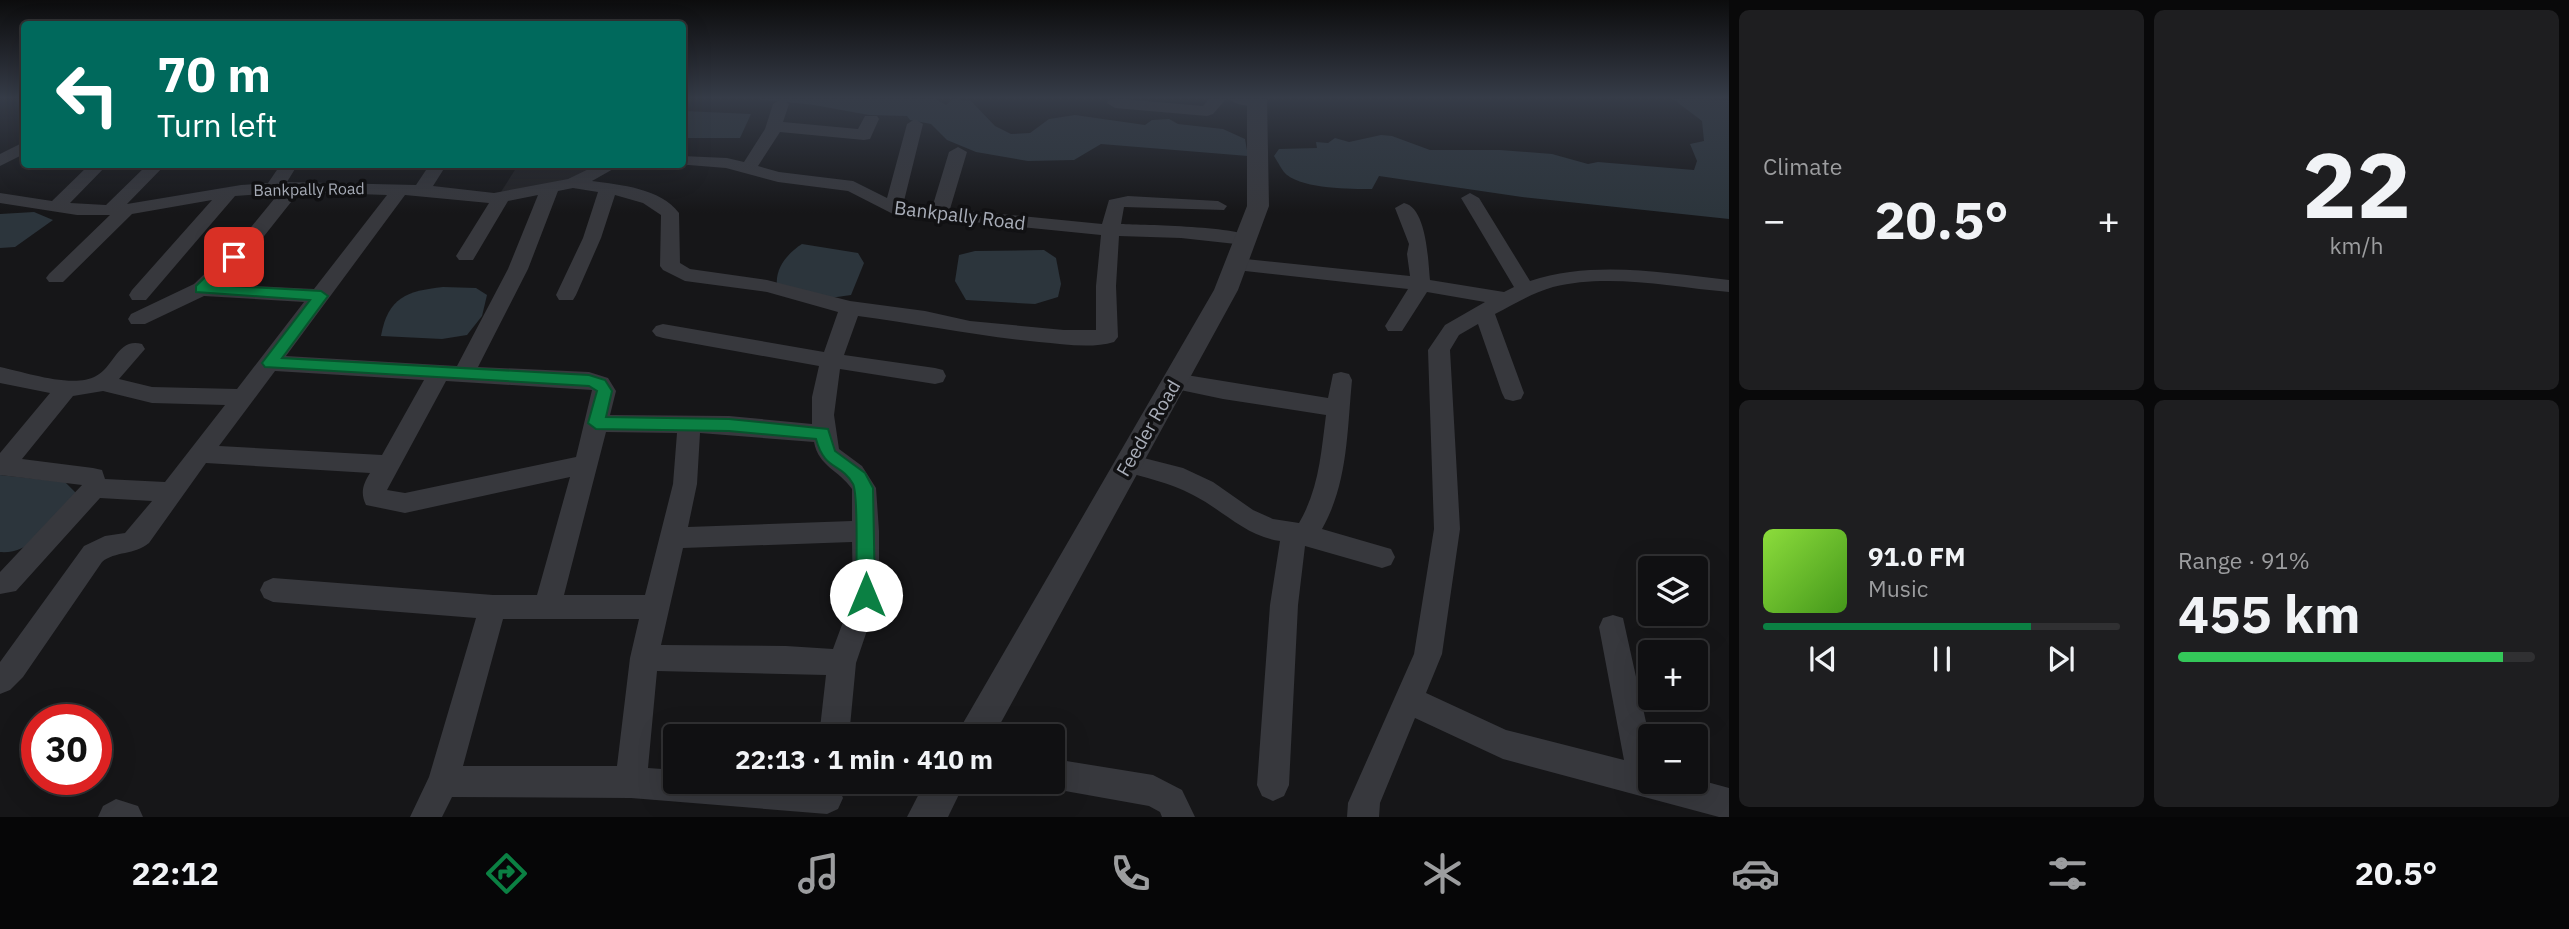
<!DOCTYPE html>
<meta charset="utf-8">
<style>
body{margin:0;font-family:"IBM Plex Sans",sans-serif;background:#1e1e20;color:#f1f3f6;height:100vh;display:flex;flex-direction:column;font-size:26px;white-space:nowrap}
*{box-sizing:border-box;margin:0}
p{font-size:23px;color:#9c9d9f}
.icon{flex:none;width:38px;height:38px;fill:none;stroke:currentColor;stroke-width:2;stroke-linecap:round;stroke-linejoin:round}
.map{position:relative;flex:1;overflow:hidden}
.panel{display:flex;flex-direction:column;gap:10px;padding:10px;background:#09090a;width:840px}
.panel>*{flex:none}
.hud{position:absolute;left:21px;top:21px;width:665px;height:147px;border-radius:7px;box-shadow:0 7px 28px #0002,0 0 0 2px #303032;background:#00695c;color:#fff;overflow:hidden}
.buttons{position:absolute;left:1638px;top:556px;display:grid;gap:14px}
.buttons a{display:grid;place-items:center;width:70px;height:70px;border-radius:7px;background:#101012;box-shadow:0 7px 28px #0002,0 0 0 2px #303032;font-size:35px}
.speed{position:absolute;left:21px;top:704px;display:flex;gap:14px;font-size:35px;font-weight:700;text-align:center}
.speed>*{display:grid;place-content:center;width:91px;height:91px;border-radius:50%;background:#101012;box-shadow:0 7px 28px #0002,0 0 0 2px #303032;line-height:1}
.speed .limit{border:10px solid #d22;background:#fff;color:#111}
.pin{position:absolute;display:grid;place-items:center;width:60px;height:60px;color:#fff;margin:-30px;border-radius:14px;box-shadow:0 4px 10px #0006}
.me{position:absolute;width:77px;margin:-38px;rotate:0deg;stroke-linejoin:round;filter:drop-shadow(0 0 5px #0008)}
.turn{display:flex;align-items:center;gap:24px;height:147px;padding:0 21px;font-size:32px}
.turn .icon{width:91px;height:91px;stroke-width:2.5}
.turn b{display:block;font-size:49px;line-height:60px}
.big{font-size:52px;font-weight:700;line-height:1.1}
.panel .tile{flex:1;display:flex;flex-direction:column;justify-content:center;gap:10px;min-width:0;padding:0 24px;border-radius:10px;background:#1e1e20}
.panel .dial{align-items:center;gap:0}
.dial b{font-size:91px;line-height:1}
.song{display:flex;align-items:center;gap:21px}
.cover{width:84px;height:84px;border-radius:10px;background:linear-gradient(135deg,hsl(90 70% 55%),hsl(100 70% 35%))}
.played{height:7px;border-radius:4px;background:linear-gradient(90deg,#0b8043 75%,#303032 75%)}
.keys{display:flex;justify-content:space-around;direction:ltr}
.heat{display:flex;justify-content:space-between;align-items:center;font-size:38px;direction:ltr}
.charge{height:10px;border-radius:5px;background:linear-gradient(90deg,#34c759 91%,#303032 0)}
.panel .tiles{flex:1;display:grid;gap:10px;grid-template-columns:repeat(2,1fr)}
.trip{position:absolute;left:663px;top:724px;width:402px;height:70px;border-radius:7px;background:#101012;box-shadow:0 7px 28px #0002,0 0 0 2px #303032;font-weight:700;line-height:70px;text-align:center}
.menu{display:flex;height:112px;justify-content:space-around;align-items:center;background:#060607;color:#9c9d9f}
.menu .icon{width:49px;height:49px}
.menu .on{color:#0b8043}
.menu b{font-size:32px;color:#f1f3f6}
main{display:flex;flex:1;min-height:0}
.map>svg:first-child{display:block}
.built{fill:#222225}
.water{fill:#2c353c}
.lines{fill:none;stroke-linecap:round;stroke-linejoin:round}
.minor{fill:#37383d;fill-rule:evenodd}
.tertiary{fill:#37383d;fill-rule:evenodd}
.route{fill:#0b8043;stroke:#07532c;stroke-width:2}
.labels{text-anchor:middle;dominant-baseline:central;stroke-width:7;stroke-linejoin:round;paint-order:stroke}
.far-street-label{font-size:16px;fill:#a8adb8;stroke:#111113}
.street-label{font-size:19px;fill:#a8adb8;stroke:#111113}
</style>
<main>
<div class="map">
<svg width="1729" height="817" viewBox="0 0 1729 817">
<rect width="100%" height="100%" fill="#161618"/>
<path class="built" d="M518,165H607L572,181L499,195Z"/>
<g class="water">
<path d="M757,99H936L946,105L953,99L971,101L995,126L1011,134L1030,133L1049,119L1075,115L1145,125L1152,120L1169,119L1178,124L1223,129L1245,139L1248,156L1101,144L1074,160L1028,161L976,152L947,140L931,124L910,120L907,116L869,115L814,105Z"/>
<path d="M1673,99L1729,100V219L1522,197L1379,176L1372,189C1350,189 1305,189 1287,175C1282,171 1278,162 1274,156L1279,149L1317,148L1316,142L1328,143L1335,138L1349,142L1381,135L1392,136L1430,150H1500L1552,154L1588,164L1598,162L1694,170L1697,161L1690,144L1704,141L1702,121Z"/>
<path d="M682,111H683L751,114L740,138H683Z"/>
<path d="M34,212L53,220L15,247L0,248V214Z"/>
<path d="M802,244L858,253L864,263L851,295L830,298L777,285C775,268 788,253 802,244Z"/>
<path d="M1044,250L1056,258L1061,284L1058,297L1035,304L966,300L955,281L959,255L975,251Z"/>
<path d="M443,287L476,288L487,295L482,316L467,335L442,339L381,336C388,297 407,291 443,287Z"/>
<path d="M0,475L65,482L76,493C56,517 34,555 0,552Z"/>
</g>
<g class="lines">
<g class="minor">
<path d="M781,99L789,104L783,122L858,129L865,116H877L879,119L870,139L864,140L780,132L758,166L779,172L853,181L887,198L907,124L915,119L923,124L903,205L932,208L949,152L958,147L967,152L950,209L1102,224L1109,200L1128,196L1218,201L1227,206L1224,210L1124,207L1121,224C1143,225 1244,226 1254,239L1245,245L1181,238L1119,236L1116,286L1118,337L1114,342C1091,349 1063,344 1039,342C978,336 918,324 858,316L844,355L935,368L943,370L946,376L943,382L935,384L840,369L834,415L839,449L862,466L876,488L879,531V595L856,663L849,737H819L826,675L657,671L648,768L676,770V782H827L838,787L843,798L838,809L827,814L631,798L452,797L442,817H410L429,777L476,618L273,602L264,598L260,590L264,582L273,578L493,595H537L570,477L405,513L366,505C360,493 363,484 370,473L206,463L149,543C135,555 115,551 102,562L23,677L10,690L0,694V662L84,546L105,536L125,533L152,501L100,498L16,591L0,594V572L82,485L0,475V453L50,393L0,383V367C25,372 73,389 96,376C114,367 118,337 142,344L145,349L119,379L152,387L237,389L304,302L204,296L145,324H131L128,319L131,314L194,284L243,237L279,193L235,196L146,300H132L129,295L132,290L212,200L132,214L63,282H49L46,278L49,274L110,215H77L0,203V193L52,201L90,164H108L70,203L106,205L148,164H166L127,204L241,185L268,183L281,164H298L287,182L416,185L430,164H447L433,186L494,193L568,179L599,164H622L592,181C621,185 660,188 679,213L680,263L690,269L767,280L850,301L925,311L970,321L1064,330H1096V286L1101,235L893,214L848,191L778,182L726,168L676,164H682V156L727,158L744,162L765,129L773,104ZM573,188L598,192L583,238L556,295L559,300H573L576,295L601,238L615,195L643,203L661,215L660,266L663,270L685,281L767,292L838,312L824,352L663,324L656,326L652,331L656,336L663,338L819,366L812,397V424L729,416L610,415L616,391L608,378L589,372L478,367L528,269L558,191ZM299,192L387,195L314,289L218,284L257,245ZM405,195L489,203L456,256L459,260H473L508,201L538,195L508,269L457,366L286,356ZM275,371L424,380L382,455L219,446ZM446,381L592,390L576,457L405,493L387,490ZM103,391L152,403L225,405L165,482L105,479L102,470L93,468L22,459L73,396ZM606,432L677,433L673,484L645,595H564ZM700,433L814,442C819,467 838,469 852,489V521L688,527L697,484ZM852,542L853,595L833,649L786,646L661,645L683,548ZM503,619H639L630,658L617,766H463Z"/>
<path d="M1122,99L1203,106L1209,99H1226L1213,114L1207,116L1115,108L1107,103L1109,100Z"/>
<path d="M1229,99H1263L1265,101C1257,109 1237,106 1229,99Z"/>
<path d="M24,142V154L0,166V154Z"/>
<path d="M1470,193L1479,198L1530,281C1595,260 1663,273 1729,280V292C1672,287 1609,273 1553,287C1532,293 1514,304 1495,314L1524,393L1521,399L1513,401L1505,399L1502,393L1478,324L1459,335L1450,350L1460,529L1442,654L1426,693L1506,730L1624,760L1599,627L1603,618L1613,615L1623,618L1650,740V782H1696V779L1729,788V817H1719L1503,759L1415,718L1380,803L1379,817H1347L1348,803L1414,654L1434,529L1428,350L1445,325L1485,302L1427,292L1402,331H1388L1385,326L1408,289L1236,270L1229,268L1226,264L1229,260L1236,258L1410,276L1407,254L1409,244L1395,208L1404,203C1427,208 1428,261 1430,280L1504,292L1514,287L1461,198Z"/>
<path d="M1341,372L1349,374L1352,380C1347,432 1348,483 1322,529L1391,549L1395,557L1391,565L1382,568L1305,546L1298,605L1289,785L1284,796L1273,801L1262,796L1257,785L1270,605L1280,541C1245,536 1223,510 1193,495C1169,482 1145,478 1120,470L1116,463L1120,456L1128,454L1183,468L1213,482L1253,510L1273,519L1299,523C1319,489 1321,453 1326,415L1223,399L1166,387L1163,381L1166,375L1174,373L1328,398L1333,374Z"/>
<path d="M1054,759L1153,775L1182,790L1195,817H1162L1160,812L1149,806L1054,789L1043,785L1042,782H1054Z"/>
<path d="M116,799L138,806L143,817H98L103,806Z"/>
</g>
<g class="tertiary">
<path d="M1247,99H1267L1269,206L1238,290L993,737H955L1214,290L1247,206Z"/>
<path d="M925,782H965L948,817H907Z"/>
</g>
</g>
<linearGradient id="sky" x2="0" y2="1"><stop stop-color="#0c0c0d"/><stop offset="0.46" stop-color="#363c48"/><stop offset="1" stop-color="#363c48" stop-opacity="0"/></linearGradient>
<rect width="1729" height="213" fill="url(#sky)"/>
<path class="route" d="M234,253L240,257L213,285L321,291L328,296L282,358L589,375L605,380L612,391L606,417L729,419L828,429L835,451L865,473L873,488L875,595L872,601L866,604L859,601L856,595C856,577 859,495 853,484C841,462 825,472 816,439L729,431L596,429L588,423L597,391L589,386L265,367L262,363L265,359L310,300L196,292V286L229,254Z"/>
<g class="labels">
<g class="far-street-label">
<text transform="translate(309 189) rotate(-1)">Bankpally Road</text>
</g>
<g class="street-label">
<text transform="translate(960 215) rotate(7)">Bankpally Road</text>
<text transform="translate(1148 428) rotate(-60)">Feeder Road</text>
</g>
</g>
</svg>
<div class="buttons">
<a><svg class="icon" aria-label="layers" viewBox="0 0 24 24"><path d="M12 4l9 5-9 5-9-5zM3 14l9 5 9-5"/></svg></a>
<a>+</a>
<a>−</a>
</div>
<div class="speed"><div class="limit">30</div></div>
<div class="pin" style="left:234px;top:257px;background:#d93025"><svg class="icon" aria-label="arrive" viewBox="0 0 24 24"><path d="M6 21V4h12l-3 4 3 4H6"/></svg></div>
<svg class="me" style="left:866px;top:595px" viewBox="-20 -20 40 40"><circle r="19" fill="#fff"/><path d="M0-13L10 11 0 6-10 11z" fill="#0b8043"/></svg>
<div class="trip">22:13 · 1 min · 410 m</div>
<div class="hud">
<div class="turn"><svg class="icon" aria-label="left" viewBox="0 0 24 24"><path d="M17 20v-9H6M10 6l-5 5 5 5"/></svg><div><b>70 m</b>Turn left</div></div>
</div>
</div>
<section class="panel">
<div class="tiles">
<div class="tile"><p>Climate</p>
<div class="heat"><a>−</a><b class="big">20.5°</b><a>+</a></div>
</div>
<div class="tile dial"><b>22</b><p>km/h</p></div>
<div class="tile">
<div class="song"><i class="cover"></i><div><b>91.0 FM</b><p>Music</p></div></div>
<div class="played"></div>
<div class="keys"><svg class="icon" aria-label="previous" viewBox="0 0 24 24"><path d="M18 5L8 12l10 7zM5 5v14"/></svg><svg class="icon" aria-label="pause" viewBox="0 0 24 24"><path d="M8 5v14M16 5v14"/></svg><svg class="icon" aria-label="next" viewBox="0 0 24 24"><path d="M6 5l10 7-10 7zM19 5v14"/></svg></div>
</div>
<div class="tile"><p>Range · 91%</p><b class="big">455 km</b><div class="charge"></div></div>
</div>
</section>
</main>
<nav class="menu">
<b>22:12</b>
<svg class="icon on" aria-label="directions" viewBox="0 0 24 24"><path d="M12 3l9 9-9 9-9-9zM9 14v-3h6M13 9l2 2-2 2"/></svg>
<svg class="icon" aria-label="music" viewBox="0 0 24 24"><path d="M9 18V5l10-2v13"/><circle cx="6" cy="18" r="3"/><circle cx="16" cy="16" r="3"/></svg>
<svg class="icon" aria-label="phone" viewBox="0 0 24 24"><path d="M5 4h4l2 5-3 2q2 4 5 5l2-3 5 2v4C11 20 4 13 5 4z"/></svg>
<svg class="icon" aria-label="climate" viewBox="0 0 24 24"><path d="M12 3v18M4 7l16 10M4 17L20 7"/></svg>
<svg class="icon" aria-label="car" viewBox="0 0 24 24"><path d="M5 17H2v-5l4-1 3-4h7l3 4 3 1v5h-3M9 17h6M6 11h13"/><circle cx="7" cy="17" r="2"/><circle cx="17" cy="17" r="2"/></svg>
<svg class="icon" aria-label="filters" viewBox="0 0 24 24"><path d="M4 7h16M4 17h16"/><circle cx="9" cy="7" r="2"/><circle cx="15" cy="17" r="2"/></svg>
<b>20.5°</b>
</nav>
